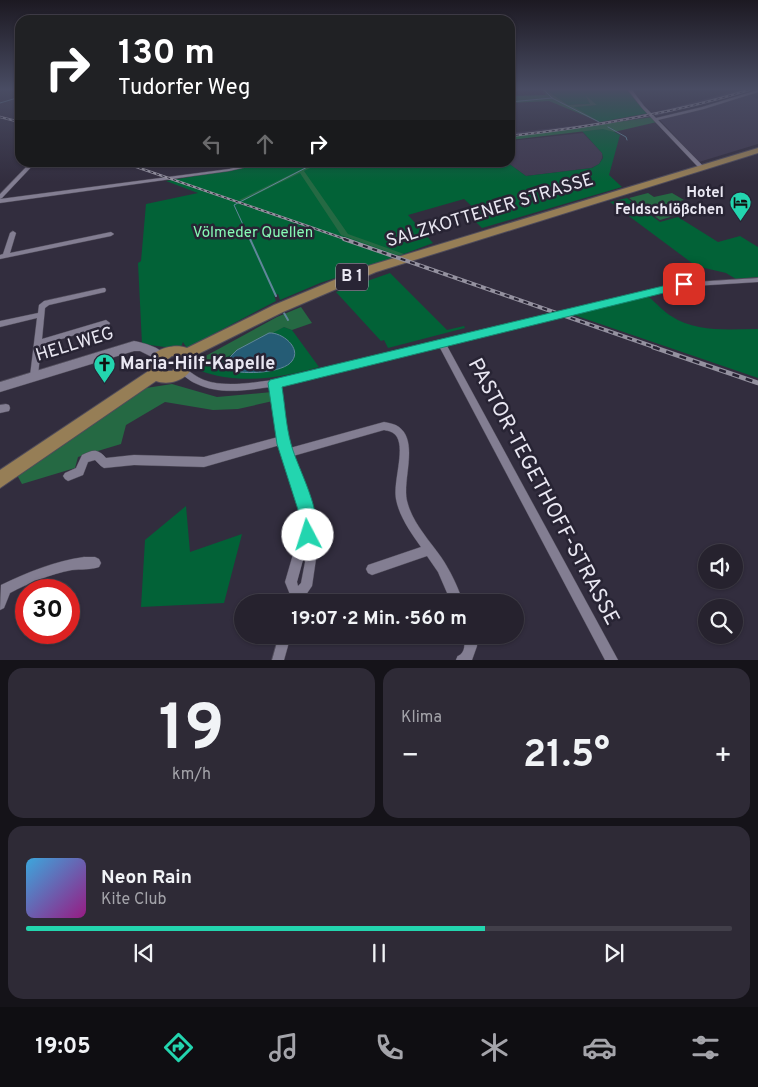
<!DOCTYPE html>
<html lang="de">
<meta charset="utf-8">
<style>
body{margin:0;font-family:Overpass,sans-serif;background:#2e2a36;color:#f1f3f6;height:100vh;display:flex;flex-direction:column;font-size:19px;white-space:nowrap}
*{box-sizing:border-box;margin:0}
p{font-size:16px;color:#a4a4aa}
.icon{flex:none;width:28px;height:28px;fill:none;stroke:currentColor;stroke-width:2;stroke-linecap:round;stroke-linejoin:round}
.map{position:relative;height:660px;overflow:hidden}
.sheet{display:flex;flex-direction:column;gap:8px;padding:8px;background:#151319;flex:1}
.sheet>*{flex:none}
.hud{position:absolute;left:15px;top:15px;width:500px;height:152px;border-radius:15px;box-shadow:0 1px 4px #0004,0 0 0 1px #423f4a;background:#202124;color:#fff;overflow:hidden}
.controls{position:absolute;left:698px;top:544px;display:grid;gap:10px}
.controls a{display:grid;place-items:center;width:45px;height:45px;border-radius:50%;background:#26222e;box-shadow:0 1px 4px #0004,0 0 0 1px #423f4a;font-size:25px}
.speed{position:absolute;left:15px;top:579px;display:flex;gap:10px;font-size:25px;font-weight:700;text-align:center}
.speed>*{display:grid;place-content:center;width:65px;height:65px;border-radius:50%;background:#26222e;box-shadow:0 1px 4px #0004,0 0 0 1px #423f4a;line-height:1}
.speed .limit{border:8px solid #d22;background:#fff;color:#111}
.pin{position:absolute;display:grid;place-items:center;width:42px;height:42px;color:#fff;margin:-21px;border-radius:10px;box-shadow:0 2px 8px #0006}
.me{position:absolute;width:55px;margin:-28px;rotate:355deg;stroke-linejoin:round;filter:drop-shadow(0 0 4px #0008)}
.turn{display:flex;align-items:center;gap:18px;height:105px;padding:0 20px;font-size:22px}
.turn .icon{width:65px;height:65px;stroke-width:2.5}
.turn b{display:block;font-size:35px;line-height:42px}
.lanes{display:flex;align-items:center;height:48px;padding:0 20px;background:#0003;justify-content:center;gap:25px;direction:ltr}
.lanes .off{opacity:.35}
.big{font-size:38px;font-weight:700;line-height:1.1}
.sheet .widget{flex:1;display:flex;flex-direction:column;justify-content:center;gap:8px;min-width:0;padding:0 18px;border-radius:15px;background:#2e2a36}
.sheet .dial{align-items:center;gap:0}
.dial b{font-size:65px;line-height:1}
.song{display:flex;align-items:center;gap:15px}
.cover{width:60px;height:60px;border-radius:8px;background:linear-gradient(135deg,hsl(200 70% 55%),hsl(310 70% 35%))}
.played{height:5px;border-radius:2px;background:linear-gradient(90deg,#23d5af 65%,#423f4a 65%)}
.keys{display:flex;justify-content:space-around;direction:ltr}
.heat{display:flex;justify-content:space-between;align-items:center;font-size:28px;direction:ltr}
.sheet .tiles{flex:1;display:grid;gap:8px;grid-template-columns:1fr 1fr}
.widget:last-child{grid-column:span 2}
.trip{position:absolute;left:234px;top:594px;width:290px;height:50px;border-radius:25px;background:#26222e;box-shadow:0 1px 4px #0004,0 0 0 1px #423f4a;font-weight:700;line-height:50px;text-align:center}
.menu{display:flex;height:80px;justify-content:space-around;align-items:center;background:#0f0e12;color:#a4a4aa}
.menu .icon{width:35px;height:35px}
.menu .selected{color:#23d5af}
.menu b{font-size:22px;color:#f1f3f6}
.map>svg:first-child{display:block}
.built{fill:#3f394f}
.green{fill:#026237}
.forest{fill:#256943}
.water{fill:#255c75;stroke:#60869a}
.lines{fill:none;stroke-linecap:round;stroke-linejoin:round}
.stream-far1{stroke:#60869a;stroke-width:1}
.stream{stroke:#60869a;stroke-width:2}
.street-casing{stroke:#504c5a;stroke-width:1}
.secondary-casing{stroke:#504c5a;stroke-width:1}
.primary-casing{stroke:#504c5a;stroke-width:2}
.street{fill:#837e92;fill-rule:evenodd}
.secondary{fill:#837e92;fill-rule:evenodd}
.primary{fill:#967e56;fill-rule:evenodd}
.rail-far2-casing{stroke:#94919f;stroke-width:2.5}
.rail-far1-casing{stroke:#94919f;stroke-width:4}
.rail-casing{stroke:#94919f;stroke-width:4.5}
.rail-far2{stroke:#282434;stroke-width:1;stroke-dasharray:3;stroke-linecap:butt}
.rail-far1{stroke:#282434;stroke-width:2;stroke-dasharray:5;stroke-linecap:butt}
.rail{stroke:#282434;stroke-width:2.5;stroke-dasharray:7;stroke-linecap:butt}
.route{fill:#23d5af;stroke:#178a72}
.labels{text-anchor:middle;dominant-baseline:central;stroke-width:5;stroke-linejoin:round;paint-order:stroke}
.far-poi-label{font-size:15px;font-weight:bold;fill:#e9e7f2;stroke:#282434;text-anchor:end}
.far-park-label{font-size:15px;fill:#86fbb5;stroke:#282434}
.shield{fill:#282434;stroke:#afacb9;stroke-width:1}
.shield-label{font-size:16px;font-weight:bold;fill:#e9e7f2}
.street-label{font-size:18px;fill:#e9e7f2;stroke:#282434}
.poi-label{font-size:18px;font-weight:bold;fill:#e9e7f2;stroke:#282434;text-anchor:start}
.near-street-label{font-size:21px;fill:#e9e7f2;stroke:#282434}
</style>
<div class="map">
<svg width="758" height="660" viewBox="0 0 758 660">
<rect width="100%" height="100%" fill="#322d3e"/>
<g class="built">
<path d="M739,90H753L656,116L652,113Z"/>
<path d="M750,95L758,99V144L699,162L660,120Z"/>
<path d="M649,113L653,117L547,133L510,137V133L598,123Z"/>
<path d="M583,133L602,153V158L599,164L591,168L526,176L508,163L510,162V141Z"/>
<path d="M414,262L560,312L554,314L410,263Z"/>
<path d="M565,314L758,380V385L558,316Z"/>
</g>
<g class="green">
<path d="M546,90H629L649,113L600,122L573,107L596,105L587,98L590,104L568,105Z"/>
<path d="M603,129H609L620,135L609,175L622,187L482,228L472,218L479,213L464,199L408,215L433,243L404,254L401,253L390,257L393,259L320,283L280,300L278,294L274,295L276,301L187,348L183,342L180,349L142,344L138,263L141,261L146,204L198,193L166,181L274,162L508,163L526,176L592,168L599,164L603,158L602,153L582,131Z"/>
<path d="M627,198L660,222L678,217L718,242L740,236L758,247V277L736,279L726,273L696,266L610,202Z"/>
<path d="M390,273L447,330L464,326L465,328L388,348L384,340L381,341L336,292Z"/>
<path d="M648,296C656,303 663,311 671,316C697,333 729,329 758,329V378L574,315Z"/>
<path d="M284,327L292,330L319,367C281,378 239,385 201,371L202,358L210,363L232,354L229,358C245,361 293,379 294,352L273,333H269Z"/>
<path d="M186,506L190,552L242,534L224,603L141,607L145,540Z"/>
</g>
<g class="forest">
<path d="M542,90H546L568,105L590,104L586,96L597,105L574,107L600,122L549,101L510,103V96L546,95Z"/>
<path d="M653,117L657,122L614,132L603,129L510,140V137Z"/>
<path d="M314,163H320L304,171L348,234L404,254L400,256L341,235L300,173L243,201L239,200Z"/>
<path d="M648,193L654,197L672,193L684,200L680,201L694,210L660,220L629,198Z"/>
<path d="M301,307L312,323L292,330L284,327L221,360L210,363L202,358L277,317Z"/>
<path d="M172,384L217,397L272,392L273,401L238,409L213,410L165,402L126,425L121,444L78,457L75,468L22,484L17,475L146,388Z"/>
</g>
<path class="water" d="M269,333C282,332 302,348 292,361C284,373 243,375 231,370L228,364L229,358L237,350Z"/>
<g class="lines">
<g class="stream-far1">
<path d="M544,90L552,98L599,122"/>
<path d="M510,102L552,98"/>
<path d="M0,103L20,97"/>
<path d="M608,127L626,137L627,140"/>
<path d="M250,240L234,205L317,162"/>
</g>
<g class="stream">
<path d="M250,239L276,296"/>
<path d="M284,313L288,320"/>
</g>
<defs>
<g id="street">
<path d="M628,90H632L644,106L656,118L702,107L758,90V92L704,109L658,120L703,166V168H699L642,108Z"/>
<path d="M31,162H36L2,198L0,199V194Z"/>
<path d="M258,162H269L229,171L0,203V199L229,169Z"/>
<path d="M13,231L16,233L10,253L111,232L114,234L111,236L0,259V255L3,254L10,233Z"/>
<path d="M758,278V282L678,287L446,344L618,660H605L439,346L280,385L290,448L384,422C389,423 395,424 399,427C419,442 402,480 407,501C412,522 429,540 441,557C450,570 458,587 463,602H451L438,572L427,556L372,575L368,573L366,569L368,565L421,547C411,533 399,516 396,499C393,482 405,451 397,437C394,432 389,431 384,430L293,456L314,519L313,535L317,552L312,586L301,602H289L291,597L285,582L294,551L303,534L304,519L280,445L204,467L134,465L104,468L101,466L95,460L88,462L83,475L68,481L65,479L63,476L65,473L76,468L82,455C93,450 97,448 106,458L134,455L204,457L278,437L271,387C247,390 220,395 197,384C191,382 186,377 180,373L179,371L180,369L183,368C190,371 196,377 204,380C226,388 253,382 275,380L678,283ZM306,549L307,552L301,583L298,586L297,582Z"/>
<path d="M103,288H105L106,290L105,292L49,305L45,308L42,339L106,320L110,323L109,325L41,345L38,376L37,378L34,379L31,378L30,376L37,318L0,327V321L38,313L39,305L44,301Z"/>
<path d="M6,404L9,405L10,408L9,411L0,413V405Z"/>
<path d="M84,557H95L99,559L101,563L99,567C91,570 81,569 72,570C50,574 29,583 10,593L4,608L0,610L1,585C28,572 55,561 84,557Z"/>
<path d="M279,635H291L284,660H272Z"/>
<path d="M464,635H476L477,646L472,660H456C459,653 456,658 461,654C466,649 464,642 464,635Z"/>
</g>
<path id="secondary" d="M134,341C144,343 160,347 166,356L164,359L160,361L140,351H134L0,392V382Z"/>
<path id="primary" d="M758,148V153L376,272L283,312L194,356C196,376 173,387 156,381L0,488V470L147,372C143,352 171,342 187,348L274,305L368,266ZM172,356L181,357L180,364L172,371H163L160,368L164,362Z"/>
</defs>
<use href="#street" class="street-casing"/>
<use href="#secondary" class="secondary-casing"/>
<use href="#primary" class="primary-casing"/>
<use href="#street" class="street"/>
<use href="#secondary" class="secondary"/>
<use href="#primary" class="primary"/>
<defs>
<g id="rail-far2">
<path d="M0,117L20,122"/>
<path d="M510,136C591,127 671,114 749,90"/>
<path d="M122,162L348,240"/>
</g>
<path id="rail-far1" d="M344,239L657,348"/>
<path id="rail" d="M653,347L758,383"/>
</defs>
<use href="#rail-far2" class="rail-far2-casing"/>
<use href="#rail-far1" class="rail-far1-casing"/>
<use href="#rail" class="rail-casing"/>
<use href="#rail-far2" class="rail-far2"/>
<use href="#rail-far1" class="rail-far1"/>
<use href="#rail" class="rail"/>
</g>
<linearGradient id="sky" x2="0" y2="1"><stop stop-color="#1c1922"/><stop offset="0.49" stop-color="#494c63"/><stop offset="1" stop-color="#494c63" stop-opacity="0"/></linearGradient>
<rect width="758" height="182" fill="url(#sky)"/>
<path class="route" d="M684,281L689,284L688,287L282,387C285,406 286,426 291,444C298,470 325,515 314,540L308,543L303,540L300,535L301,519L277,444L268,383L270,380Z"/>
<defs>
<symbol id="hotel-pin" viewBox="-11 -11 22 30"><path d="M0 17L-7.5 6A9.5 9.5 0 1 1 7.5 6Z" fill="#23d5af" stroke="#282434"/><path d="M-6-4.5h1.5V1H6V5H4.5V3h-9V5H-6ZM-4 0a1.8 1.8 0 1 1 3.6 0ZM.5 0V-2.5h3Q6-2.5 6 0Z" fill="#111"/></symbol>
<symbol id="church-pin" viewBox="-11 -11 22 30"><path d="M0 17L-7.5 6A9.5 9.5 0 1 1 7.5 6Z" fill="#23d5af" stroke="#282434"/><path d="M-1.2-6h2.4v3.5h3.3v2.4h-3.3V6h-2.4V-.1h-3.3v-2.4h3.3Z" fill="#111"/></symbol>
</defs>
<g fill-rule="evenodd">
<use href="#hotel-pin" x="728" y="190" width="25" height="34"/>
<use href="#church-pin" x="92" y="352" width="25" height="34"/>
</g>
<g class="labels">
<g class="far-poi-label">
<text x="724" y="193">Hotel<tspan x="724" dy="17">Feldschlößchen</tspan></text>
</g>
<g class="far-park-label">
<text x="253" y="233">Völmeder Quellen</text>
</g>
<rect class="shield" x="336" y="263.5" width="32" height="27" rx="4"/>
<g class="shield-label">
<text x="352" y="277">B 1</text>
</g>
<g class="street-label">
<text transform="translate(490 211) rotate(-17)">SALZKOTTENER STRASSE</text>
<text transform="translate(75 345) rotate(-17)">HELLWEG</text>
</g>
<g class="poi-label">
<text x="120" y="364">Maria-Hilf-Kapelle</text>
</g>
<g class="near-street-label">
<text transform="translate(543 492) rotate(62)">PASTOR-TEGETHOFF-STRASSE</text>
</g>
</g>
</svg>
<div class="controls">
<a><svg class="icon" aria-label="sound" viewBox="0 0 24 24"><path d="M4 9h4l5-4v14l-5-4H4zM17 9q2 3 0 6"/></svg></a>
<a><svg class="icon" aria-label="search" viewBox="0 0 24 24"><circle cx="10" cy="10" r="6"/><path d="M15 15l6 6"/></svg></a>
</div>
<div class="speed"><div class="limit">30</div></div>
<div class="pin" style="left:684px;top:284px;background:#d93025"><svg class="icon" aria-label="arrive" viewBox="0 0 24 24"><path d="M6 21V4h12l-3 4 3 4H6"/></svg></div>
<svg class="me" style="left:308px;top:535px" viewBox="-20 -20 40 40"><circle r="19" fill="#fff"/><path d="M0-13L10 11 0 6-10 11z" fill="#23d5af"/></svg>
<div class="trip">19:07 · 2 Min. · 560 m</div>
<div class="hud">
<div class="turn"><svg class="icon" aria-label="right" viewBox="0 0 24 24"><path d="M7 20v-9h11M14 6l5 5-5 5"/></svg><div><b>130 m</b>Tudorfer Weg</div></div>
<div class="lanes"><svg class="icon off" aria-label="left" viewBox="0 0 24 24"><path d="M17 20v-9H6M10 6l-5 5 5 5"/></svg><svg class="icon off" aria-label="ahead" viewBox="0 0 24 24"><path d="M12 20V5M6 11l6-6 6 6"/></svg><svg class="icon" aria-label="right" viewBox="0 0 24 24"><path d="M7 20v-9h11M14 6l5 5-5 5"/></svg></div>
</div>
</div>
<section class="sheet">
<div class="tiles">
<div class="widget dial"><b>19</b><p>km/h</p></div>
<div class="widget"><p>Klima</p>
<div class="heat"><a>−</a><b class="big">21.5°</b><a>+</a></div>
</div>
<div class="widget">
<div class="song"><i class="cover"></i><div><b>Neon Rain</b><p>Kite Club</p></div></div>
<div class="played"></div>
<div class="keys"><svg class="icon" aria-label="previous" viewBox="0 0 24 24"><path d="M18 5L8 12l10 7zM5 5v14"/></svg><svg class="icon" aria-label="pause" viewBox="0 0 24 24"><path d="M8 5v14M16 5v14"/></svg><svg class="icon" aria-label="next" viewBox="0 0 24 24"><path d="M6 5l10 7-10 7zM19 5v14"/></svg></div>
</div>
</div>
</section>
<nav class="menu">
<b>19:05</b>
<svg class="icon selected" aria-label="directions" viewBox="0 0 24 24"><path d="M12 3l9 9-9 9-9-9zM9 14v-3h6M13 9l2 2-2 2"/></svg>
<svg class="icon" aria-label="music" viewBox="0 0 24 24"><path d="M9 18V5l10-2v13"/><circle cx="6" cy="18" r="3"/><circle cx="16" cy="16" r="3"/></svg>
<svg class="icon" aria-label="phone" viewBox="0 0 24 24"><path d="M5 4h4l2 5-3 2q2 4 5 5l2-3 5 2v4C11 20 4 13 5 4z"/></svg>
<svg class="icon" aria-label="climate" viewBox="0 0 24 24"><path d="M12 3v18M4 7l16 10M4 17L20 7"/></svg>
<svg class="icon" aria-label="car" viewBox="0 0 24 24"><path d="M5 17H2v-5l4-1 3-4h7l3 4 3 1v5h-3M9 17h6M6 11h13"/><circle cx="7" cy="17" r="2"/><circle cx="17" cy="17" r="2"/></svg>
<svg class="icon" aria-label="filters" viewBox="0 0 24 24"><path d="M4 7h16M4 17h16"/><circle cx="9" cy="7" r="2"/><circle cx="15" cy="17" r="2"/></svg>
</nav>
